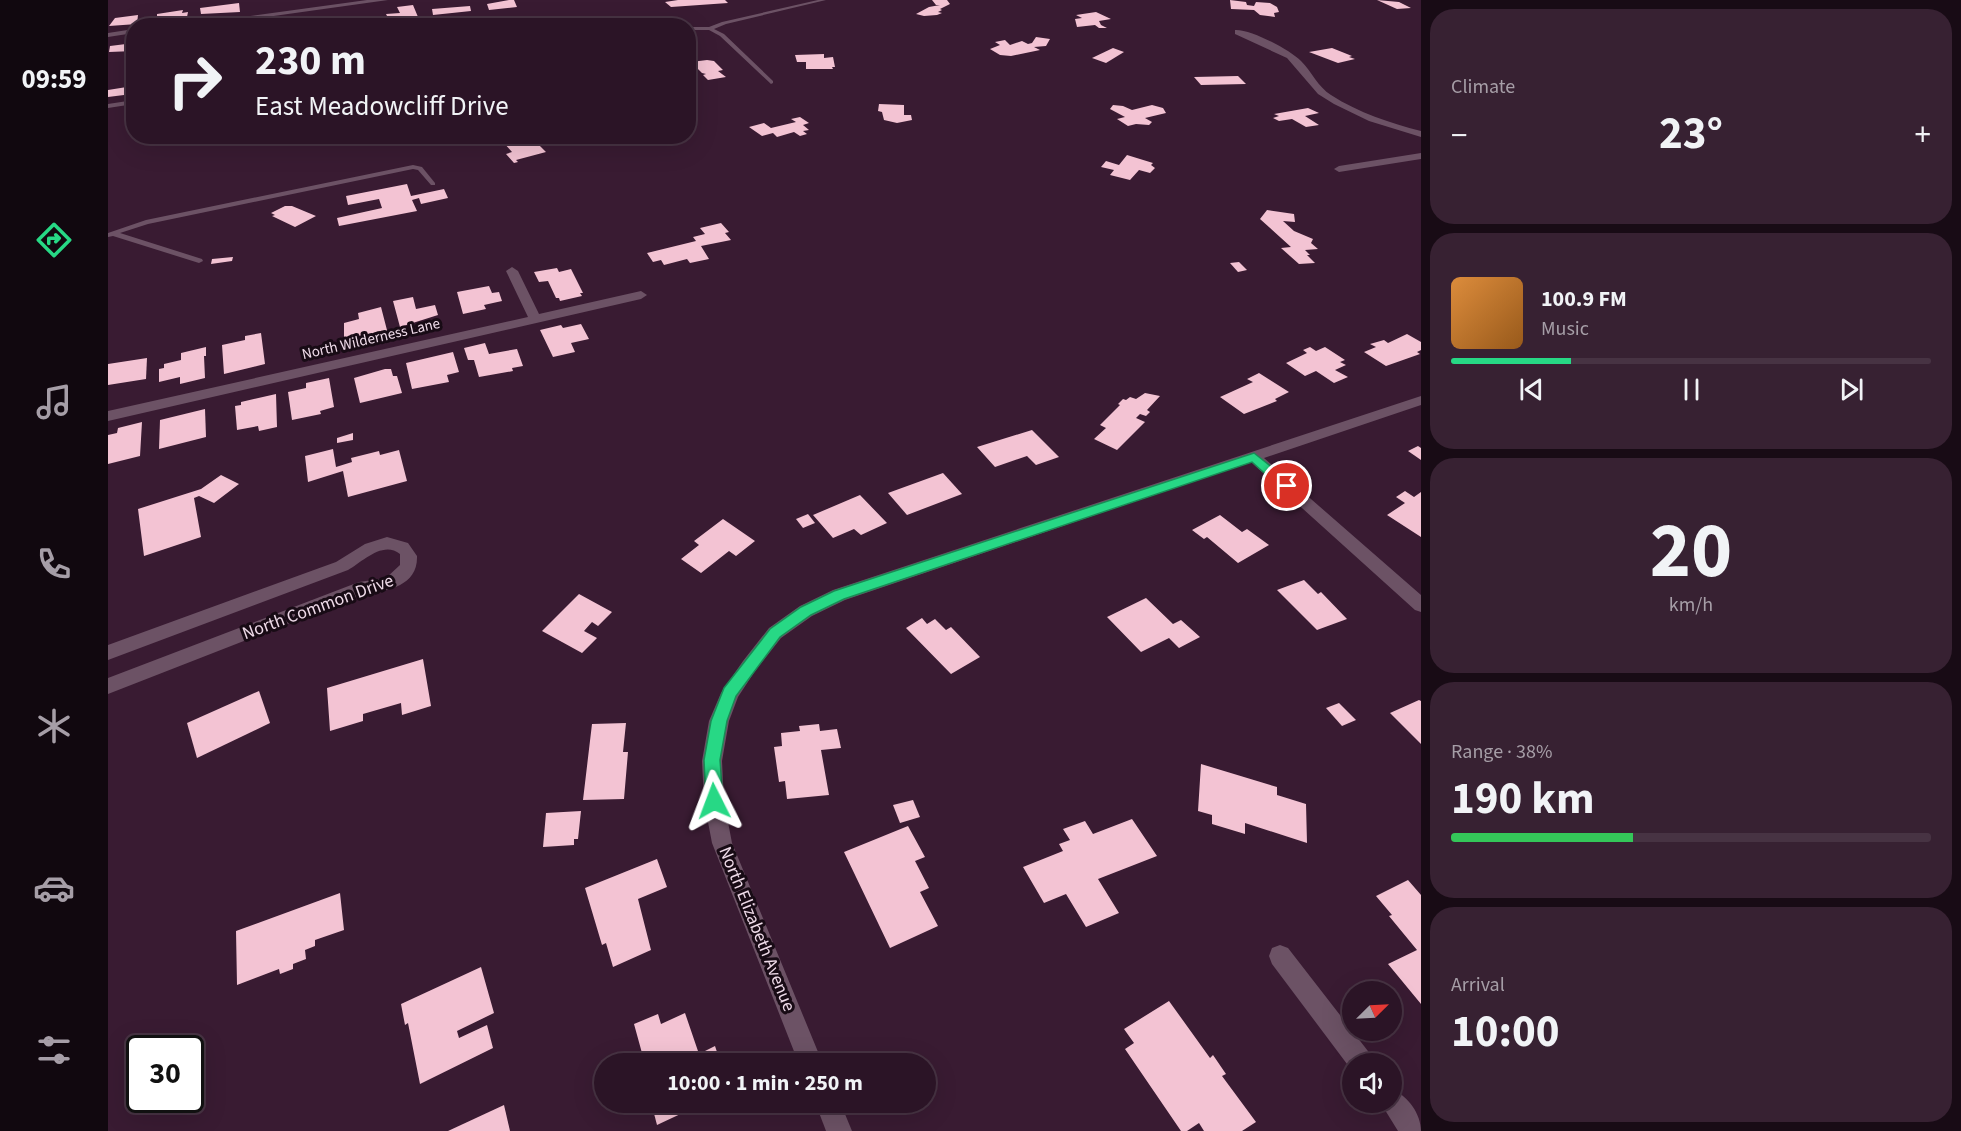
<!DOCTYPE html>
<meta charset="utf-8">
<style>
body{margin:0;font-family:"Source Sans 3",sans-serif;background:#372132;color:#f1f3f6;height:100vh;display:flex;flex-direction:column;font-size:22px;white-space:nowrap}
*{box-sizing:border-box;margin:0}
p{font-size:20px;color:#a69ea7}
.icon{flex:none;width:33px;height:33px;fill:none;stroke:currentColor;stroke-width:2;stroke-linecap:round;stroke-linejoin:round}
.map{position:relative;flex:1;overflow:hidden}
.drawer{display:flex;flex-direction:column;gap:9px;padding:9px;background:#180b15;width:540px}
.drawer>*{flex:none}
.guide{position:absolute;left:18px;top:18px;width:570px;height:126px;border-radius:24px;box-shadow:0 6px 24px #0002,0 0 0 2px #473343;background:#2b1426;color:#f1f3f6;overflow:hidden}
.needle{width:39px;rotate:66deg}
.controls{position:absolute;left:1234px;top:981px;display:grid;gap:12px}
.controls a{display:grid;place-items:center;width:60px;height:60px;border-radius:50%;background:#2b1426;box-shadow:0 6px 24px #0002,0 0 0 2px #473343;font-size:30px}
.speed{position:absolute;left:18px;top:1035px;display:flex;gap:12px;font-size:30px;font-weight:700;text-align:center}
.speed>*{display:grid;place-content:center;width:78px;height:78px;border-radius:50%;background:#2b1426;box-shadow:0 6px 24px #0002,0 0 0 2px #473343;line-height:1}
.speed .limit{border:3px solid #111;border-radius:9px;background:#fff;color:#111}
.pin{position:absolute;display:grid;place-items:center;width:51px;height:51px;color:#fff;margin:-26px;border:3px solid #fff;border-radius:50%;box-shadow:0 2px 6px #0007}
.me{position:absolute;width:66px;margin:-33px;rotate:357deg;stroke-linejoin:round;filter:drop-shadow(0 0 4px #0008)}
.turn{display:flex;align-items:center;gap:21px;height:126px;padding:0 30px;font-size:27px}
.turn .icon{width:78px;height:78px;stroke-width:2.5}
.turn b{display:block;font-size:42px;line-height:51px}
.big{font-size:45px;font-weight:700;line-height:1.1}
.drawer .widget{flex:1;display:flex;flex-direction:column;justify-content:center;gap:9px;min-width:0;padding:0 21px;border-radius:24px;background:#372132}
.drawer .dial{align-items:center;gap:0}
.dial b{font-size:78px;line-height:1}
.song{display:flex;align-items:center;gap:18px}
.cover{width:72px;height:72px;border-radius:9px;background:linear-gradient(135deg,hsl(30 70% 55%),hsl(30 70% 35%))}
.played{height:6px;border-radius:3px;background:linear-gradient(90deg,#27d885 25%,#473343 25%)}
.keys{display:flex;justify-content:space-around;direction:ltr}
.heat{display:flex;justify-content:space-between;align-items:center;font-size:33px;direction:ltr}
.charge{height:9px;border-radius:4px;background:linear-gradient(90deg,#34c759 38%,#473343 0)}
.trip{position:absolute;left:486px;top:1053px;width:342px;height:60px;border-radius:30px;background:#2b1426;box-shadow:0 6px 24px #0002,0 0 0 2px #473343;font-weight:700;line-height:60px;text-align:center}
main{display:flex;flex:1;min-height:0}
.menu{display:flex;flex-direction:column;width:108px;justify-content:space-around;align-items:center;background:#11080f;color:#a69ea7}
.menu .icon{width:42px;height:42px}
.menu .selected{color:#27d885}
.menu b{font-size:27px;color:#f1f3f6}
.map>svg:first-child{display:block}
.building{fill:#f3c3d3}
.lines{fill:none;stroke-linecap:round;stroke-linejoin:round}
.service{fill:#6c5265;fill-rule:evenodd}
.minor{fill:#6c5265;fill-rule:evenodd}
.route{fill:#27d885;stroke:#198c56;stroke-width:1.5}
.labels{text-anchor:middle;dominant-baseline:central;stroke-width:6;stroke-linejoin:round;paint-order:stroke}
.far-street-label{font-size:15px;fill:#efdbe9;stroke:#180b15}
.street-label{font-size:18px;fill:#efdbe9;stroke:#180b15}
</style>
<main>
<nav class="menu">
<b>09:59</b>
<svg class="icon selected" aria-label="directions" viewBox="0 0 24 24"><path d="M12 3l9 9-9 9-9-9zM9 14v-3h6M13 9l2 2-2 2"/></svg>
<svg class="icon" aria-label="music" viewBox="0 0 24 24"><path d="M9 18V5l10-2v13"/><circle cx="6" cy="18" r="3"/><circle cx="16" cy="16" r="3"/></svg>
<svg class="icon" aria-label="phone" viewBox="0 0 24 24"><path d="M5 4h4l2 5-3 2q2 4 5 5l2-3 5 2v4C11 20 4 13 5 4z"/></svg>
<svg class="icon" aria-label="climate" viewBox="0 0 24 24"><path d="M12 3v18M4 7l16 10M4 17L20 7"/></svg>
<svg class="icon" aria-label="car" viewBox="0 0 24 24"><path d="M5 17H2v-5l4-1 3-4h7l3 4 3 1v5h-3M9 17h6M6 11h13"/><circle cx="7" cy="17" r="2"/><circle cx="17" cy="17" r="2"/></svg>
<svg class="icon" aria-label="filters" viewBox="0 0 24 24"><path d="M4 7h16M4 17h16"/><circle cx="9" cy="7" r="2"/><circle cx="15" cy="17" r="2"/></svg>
</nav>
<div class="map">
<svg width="1313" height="1131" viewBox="0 0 1313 1131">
<rect width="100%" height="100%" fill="#391b32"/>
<g class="building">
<path d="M401,0H406L409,7L381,10L379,4Z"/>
<path d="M570,0H617L620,3L563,7L557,2Z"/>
<path d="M824,0H839L842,4L832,9L834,10L830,12L834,13L829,15L816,16L808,14L821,7L832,5H828Z"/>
<path d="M1122,0L1138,2L1139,5L1146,6L1148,2L1162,3L1169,7L1171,12L1166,13L1167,17L1152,15L1146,10L1123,9Z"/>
<path d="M1269,0L1291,2L1303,8L1289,9Z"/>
<path d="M131,3L132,12L93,14L92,8Z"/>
<path d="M305,5L310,17L280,18L278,14L292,13L289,7Z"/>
<path d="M362,6L363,11L325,15L324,9Z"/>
<path d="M75,10L74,13L80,12L79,17L49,19V14Z"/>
<path d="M988,12L1003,19L991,21L993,25L999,28H991L987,25L969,27L967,19L974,18L968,15Z"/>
<path d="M30,15L29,24L1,26L7,18Z"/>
<path d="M261,18L262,23L253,25L224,26L223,23Z"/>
<path d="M457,21L467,22L470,26H438L436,24Z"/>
<path d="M928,37L942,39L938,46L926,47L932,50L903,56L892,55L882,49L892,45L887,42L897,40L902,45L914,41L920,44L924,43Z"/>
<path d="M26,43V51L1,52L2,46Z"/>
<path d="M1005,48L1016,52L998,63L984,58Z"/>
<path d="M1224,48L1244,56L1241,57L1247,59L1230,63L1201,52Z"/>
<path d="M716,54V58L725,57L727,67H724L725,69H698V62H689L687,55Z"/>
<path d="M599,60L606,61L615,70L610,71L618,77L600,80L595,75L598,74L594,73L583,62Z"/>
<path d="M1130,76L1138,84L1093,85L1086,77Z"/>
<path d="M25,86L24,94L0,97V90Z"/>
<path d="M771,104L796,105V115H803L804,120L789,123L776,120L774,112L770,111Z"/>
<path d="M1005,105L1015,106L1024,110L1044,105L1055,108L1058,113L1037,118L1044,122L1041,125L1028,124L1020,126L1009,119L1017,117L1002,109Z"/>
<path d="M1200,108L1211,113L1197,116L1211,125L1198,127L1184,119L1171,121L1165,118L1171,116L1166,114Z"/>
<path d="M692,117L701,123L695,125L701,130L695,131L699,134L692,136L686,132L669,137L665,133L654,136L641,127L656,123L663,128L688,122L683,119Z"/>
<path d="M419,136L424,142L427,141L438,152L408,160L410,162L406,163L398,154L404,152L395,142Z"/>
<path d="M1019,155L1045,163L1043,165L1047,168L1042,173L1031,170L1022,180L1002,175L1006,170L993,167L998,161L1011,165Z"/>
<path d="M299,184L303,196L336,189L340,198L313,204L311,198L304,200L309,211L231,226L229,218L274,208L271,199L240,205L238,196Z"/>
<path d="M177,206H184L208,216L187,227L164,216L167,215L163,213Z"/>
<path d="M1159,210L1186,214L1187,222L1175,221L1186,231L1205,239L1203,243L1210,249L1197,250L1202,255H1199L1207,263L1191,264L1173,248L1183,247L1152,219Z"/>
<path d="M613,223L621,232L617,233L623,240L593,246L601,259L582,263L579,259L556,265L553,260L545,262L539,253L588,241L585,237L597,234L592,228Z"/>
<path d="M125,257L124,261L103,264L104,259Z"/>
<path d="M1131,262L1139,270L1130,272L1122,263Z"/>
<path d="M449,268L451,272L463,269L475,293H472L474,296L452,301L451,298H448L440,281L431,282L426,272Z"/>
<path d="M381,286L384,293L391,292L394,301L376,305L378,309L355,314L349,292Z"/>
<path d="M305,297L308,309L327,305L330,315L292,327L285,301Z"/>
<path d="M273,307L280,334L256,339V336L236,340V323L251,319L250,313Z"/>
<path d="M473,324L481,339L463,343L467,352L445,357L432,330L453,325L455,328Z"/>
<path d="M153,333L157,364L116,374L114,345L137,340V336Z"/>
<path d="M1299,334L1313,342V350L1309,352L1312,354L1278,366L1256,352L1268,347L1262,344L1276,340L1280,343Z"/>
<path d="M377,343L381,354L409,349L415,366L404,368L405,371L371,377L366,360H360L356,348Z"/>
<path d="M98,347V356H96L97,378L72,384V377L51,382V369L56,368V364L73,360V353Z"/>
<path d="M1202,347L1208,351L1217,347L1237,360L1232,362L1238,365L1227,370L1240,377L1226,383L1208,371L1197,376L1178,363L1199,353L1195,350Z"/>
<path d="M345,352L351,372L339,375L341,382L304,389L298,363Z"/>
<path d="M39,358L38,379L0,385V364Z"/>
<path d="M277,369H283L285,376H289L294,393L252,403L246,378Z"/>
<path d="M1151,373L1181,392L1167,399L1169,401L1136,414L1112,397L1145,382L1139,379Z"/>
<path d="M221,378L226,407L212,411L213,414L184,420L180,392L198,388V383Z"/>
<path d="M1037,393L1052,396L1039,410L1042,412L1038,416L1032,414L1028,418L1037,422L1009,450L986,439L998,428L992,425L1012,405L1010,404L1015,399L1018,400L1022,397L1028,399Z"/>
<path d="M168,394L169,427L151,431L150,426L129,430L127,406L133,405V402Z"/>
<path d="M97,409L98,437L51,449L52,420Z"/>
<path d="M34,422L32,456L0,464V435L9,433L10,428Z"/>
<path d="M924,430L951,457L928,465L919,456L887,467L869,447Z"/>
<path d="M245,433V440L229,443V438Z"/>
<path d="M1310,446L1313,448V460L1300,451Z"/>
<path d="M225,449L228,467L244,462L243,458L271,451L272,455L291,450L299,481L240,497L235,471L200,482L197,456Z"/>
<path d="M835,473L854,494L799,515L780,493Z"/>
<path d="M113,475L131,484L106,503L91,496L86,498L93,537L36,556L30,509L93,489Z"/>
<path d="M1297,491L1306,497L1313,492V537L1279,515L1297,503L1288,497Z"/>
<path d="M752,495L779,523L753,535L746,529L725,538L705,515Z"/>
<path d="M700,514L707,523L695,528L688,519Z"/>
<path d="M1112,515L1134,532L1139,529L1161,545L1130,563L1099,537L1096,539L1084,530Z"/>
<path d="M615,519L647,541L628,556L621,551L593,573L573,559L591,545L586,541Z"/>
<path d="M1196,580L1210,594L1213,592L1239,619L1209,630L1169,590Z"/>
<path d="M471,594L504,612L490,626L484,622L476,631L489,638L474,653L434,631Z"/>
<path d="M1038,598L1065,624L1073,620L1092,637L1071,648L1061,638L1033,652L999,617Z"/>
<path d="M814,618L819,624L827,619L838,630L843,627L872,657L843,674L798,628Z"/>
<path d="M315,659L323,706L294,715L293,703L255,714V721L222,731L219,688Z"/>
<path d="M151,691L162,723L89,758L79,723Z"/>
<path d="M1311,700L1313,701V744L1282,713Z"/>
<path d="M1231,703L1248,720L1234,726L1218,708Z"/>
<path d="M518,723L515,752H520L516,799L475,800L484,724Z"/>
<path d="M711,724L712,731L729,729L733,748L713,750L721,795L679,799L677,781L671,782L666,747L674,746L673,733L692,731L691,726Z"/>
<path d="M1093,764L1169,787V795L1198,804L1199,843L1137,823V834L1104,824V815L1090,811Z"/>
<path d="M805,800L812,817L792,823L785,805Z"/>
<path d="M473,811L470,839H466V845L435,847L438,813Z"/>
<path d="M1024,819L1049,856L990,879L1011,913L978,927L958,894L936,903L915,867L955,851L951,844L962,840L955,829L977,821L985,834Z"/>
<path d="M800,826L817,857L807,861L821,888L812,892L830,926L782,948L736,852Z"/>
<path d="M549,859L559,887L530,899L543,950L505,967L498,943L494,945L477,888Z"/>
<path d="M1300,880L1313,895V1004L1280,964L1309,950L1281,916L1284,915L1268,896Z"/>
<path d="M232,893L236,930L207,940V946L197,950L198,959L185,964V969L172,974L171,969L129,985L128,931Z"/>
<path d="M373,967L386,1013L349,1031L351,1038L379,1025L385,1048L312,1084L300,1023L297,1025L293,1004Z"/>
<path d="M1061,1001L1102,1058L1105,1055L1118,1074L1114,1076L1148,1122L1134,1131H1096L1091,1123L1079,1131H1073L1017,1049L1026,1043L1016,1029Z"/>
<path d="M577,1013L591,1054L607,1046L613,1064H537L526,1024L550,1014L553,1024Z"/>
<path d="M543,1102H598L549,1125Z"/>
<path d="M396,1105L402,1131H340Z"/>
</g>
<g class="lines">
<g class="service">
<path d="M710,0H718L618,24L606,29L616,34L665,81V83L663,84L612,36L601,30H580V27H601L614,22Z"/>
<path d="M26,100V104L0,108V104Z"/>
<path d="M305,165L314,167L327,183V185H323L310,170L305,169L40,224L12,233L94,259L95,261L91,263L5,236L0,237V233L38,220Z"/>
</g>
<g class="minor">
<path d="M259,0H280L95,26H69Z"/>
<path d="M26,29V33L0,37V33Z"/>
<path d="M1127,30C1143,29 1182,50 1193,61C1204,72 1210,87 1223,95C1251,113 1282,123 1313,131V137L1261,121L1226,104L1210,94L1179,58L1127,34Z"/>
<path d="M1313,153V159L1231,172L1226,169L1231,166Z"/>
<path d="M404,267L410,271L431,314L533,291L539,295L533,299L0,421V411L420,317L398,271Z"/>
<path d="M1313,396V405L1156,458L1313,595V612L1307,610L1143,462L737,600L704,616L673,638L647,671L630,697L621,721L614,761L616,801L624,843L715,1064H691L604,843L596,801L594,761L601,721L613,693L635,661L661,628L692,606L725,590Z"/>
<path d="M279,537L300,543L309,556C310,585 281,591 259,593L0,694V678L251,582L278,578L292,565V554C275,540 254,562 240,570L0,660V645L228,562L257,544Z"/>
<path d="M1172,945L1180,948L1263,1055L1266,1064H1245V1072L1164,964L1161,956L1164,948Z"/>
<path d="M1284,1089C1300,1096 1313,1114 1313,1131H1290L1272,1102H1284Z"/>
<path d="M707,1102H732L744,1131H718Z"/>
</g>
</g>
<path class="route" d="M1146,453L1184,483L1185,486L1184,490H1175L1144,462L736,599L703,615L672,637L628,696L619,721L612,760L615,801L612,807L606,809L601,807L598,801L596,760L603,721L616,688L662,629L693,607L726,591Z"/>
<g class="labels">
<g class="far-street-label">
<text transform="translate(263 339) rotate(-13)">North Wilderness Lane</text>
</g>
<g class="street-label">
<text transform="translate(210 607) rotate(-20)">North Common Drive</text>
<text transform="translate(649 929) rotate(68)">North Elizabeth Avenue</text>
</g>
</g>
</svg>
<div class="controls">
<a><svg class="needle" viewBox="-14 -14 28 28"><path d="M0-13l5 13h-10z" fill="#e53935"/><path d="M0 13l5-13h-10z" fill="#a69ea7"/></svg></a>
<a><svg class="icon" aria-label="sound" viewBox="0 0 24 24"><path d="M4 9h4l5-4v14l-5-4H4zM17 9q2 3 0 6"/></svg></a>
</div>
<div class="speed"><div class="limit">30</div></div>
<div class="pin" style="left:1179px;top:486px;background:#d93025"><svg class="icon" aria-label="arrive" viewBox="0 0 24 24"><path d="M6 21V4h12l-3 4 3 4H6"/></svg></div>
<svg class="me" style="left:606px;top:801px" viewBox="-20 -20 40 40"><path d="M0-17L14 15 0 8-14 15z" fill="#27d885" stroke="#fff" stroke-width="4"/></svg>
<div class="trip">10:00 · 1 min · 250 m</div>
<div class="guide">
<div class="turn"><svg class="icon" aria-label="right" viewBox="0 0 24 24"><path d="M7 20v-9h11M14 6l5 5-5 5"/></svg><div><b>230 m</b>East Meadowcliff Drive</div></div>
</div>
</div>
<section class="drawer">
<div class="widget"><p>Climate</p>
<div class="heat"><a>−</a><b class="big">23°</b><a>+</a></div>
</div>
<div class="widget">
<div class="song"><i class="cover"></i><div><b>100.9 FM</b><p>Music</p></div></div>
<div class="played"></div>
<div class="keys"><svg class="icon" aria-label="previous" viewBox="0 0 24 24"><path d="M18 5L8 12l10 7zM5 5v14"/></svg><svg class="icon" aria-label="pause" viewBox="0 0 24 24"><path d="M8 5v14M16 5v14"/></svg><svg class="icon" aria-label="next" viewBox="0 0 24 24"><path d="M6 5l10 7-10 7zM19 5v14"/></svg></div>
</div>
<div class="widget dial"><b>20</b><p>km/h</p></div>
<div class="widget"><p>Range · 38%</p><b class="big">190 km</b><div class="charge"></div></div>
<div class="widget"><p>Arrival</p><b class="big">10:00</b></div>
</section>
</main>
